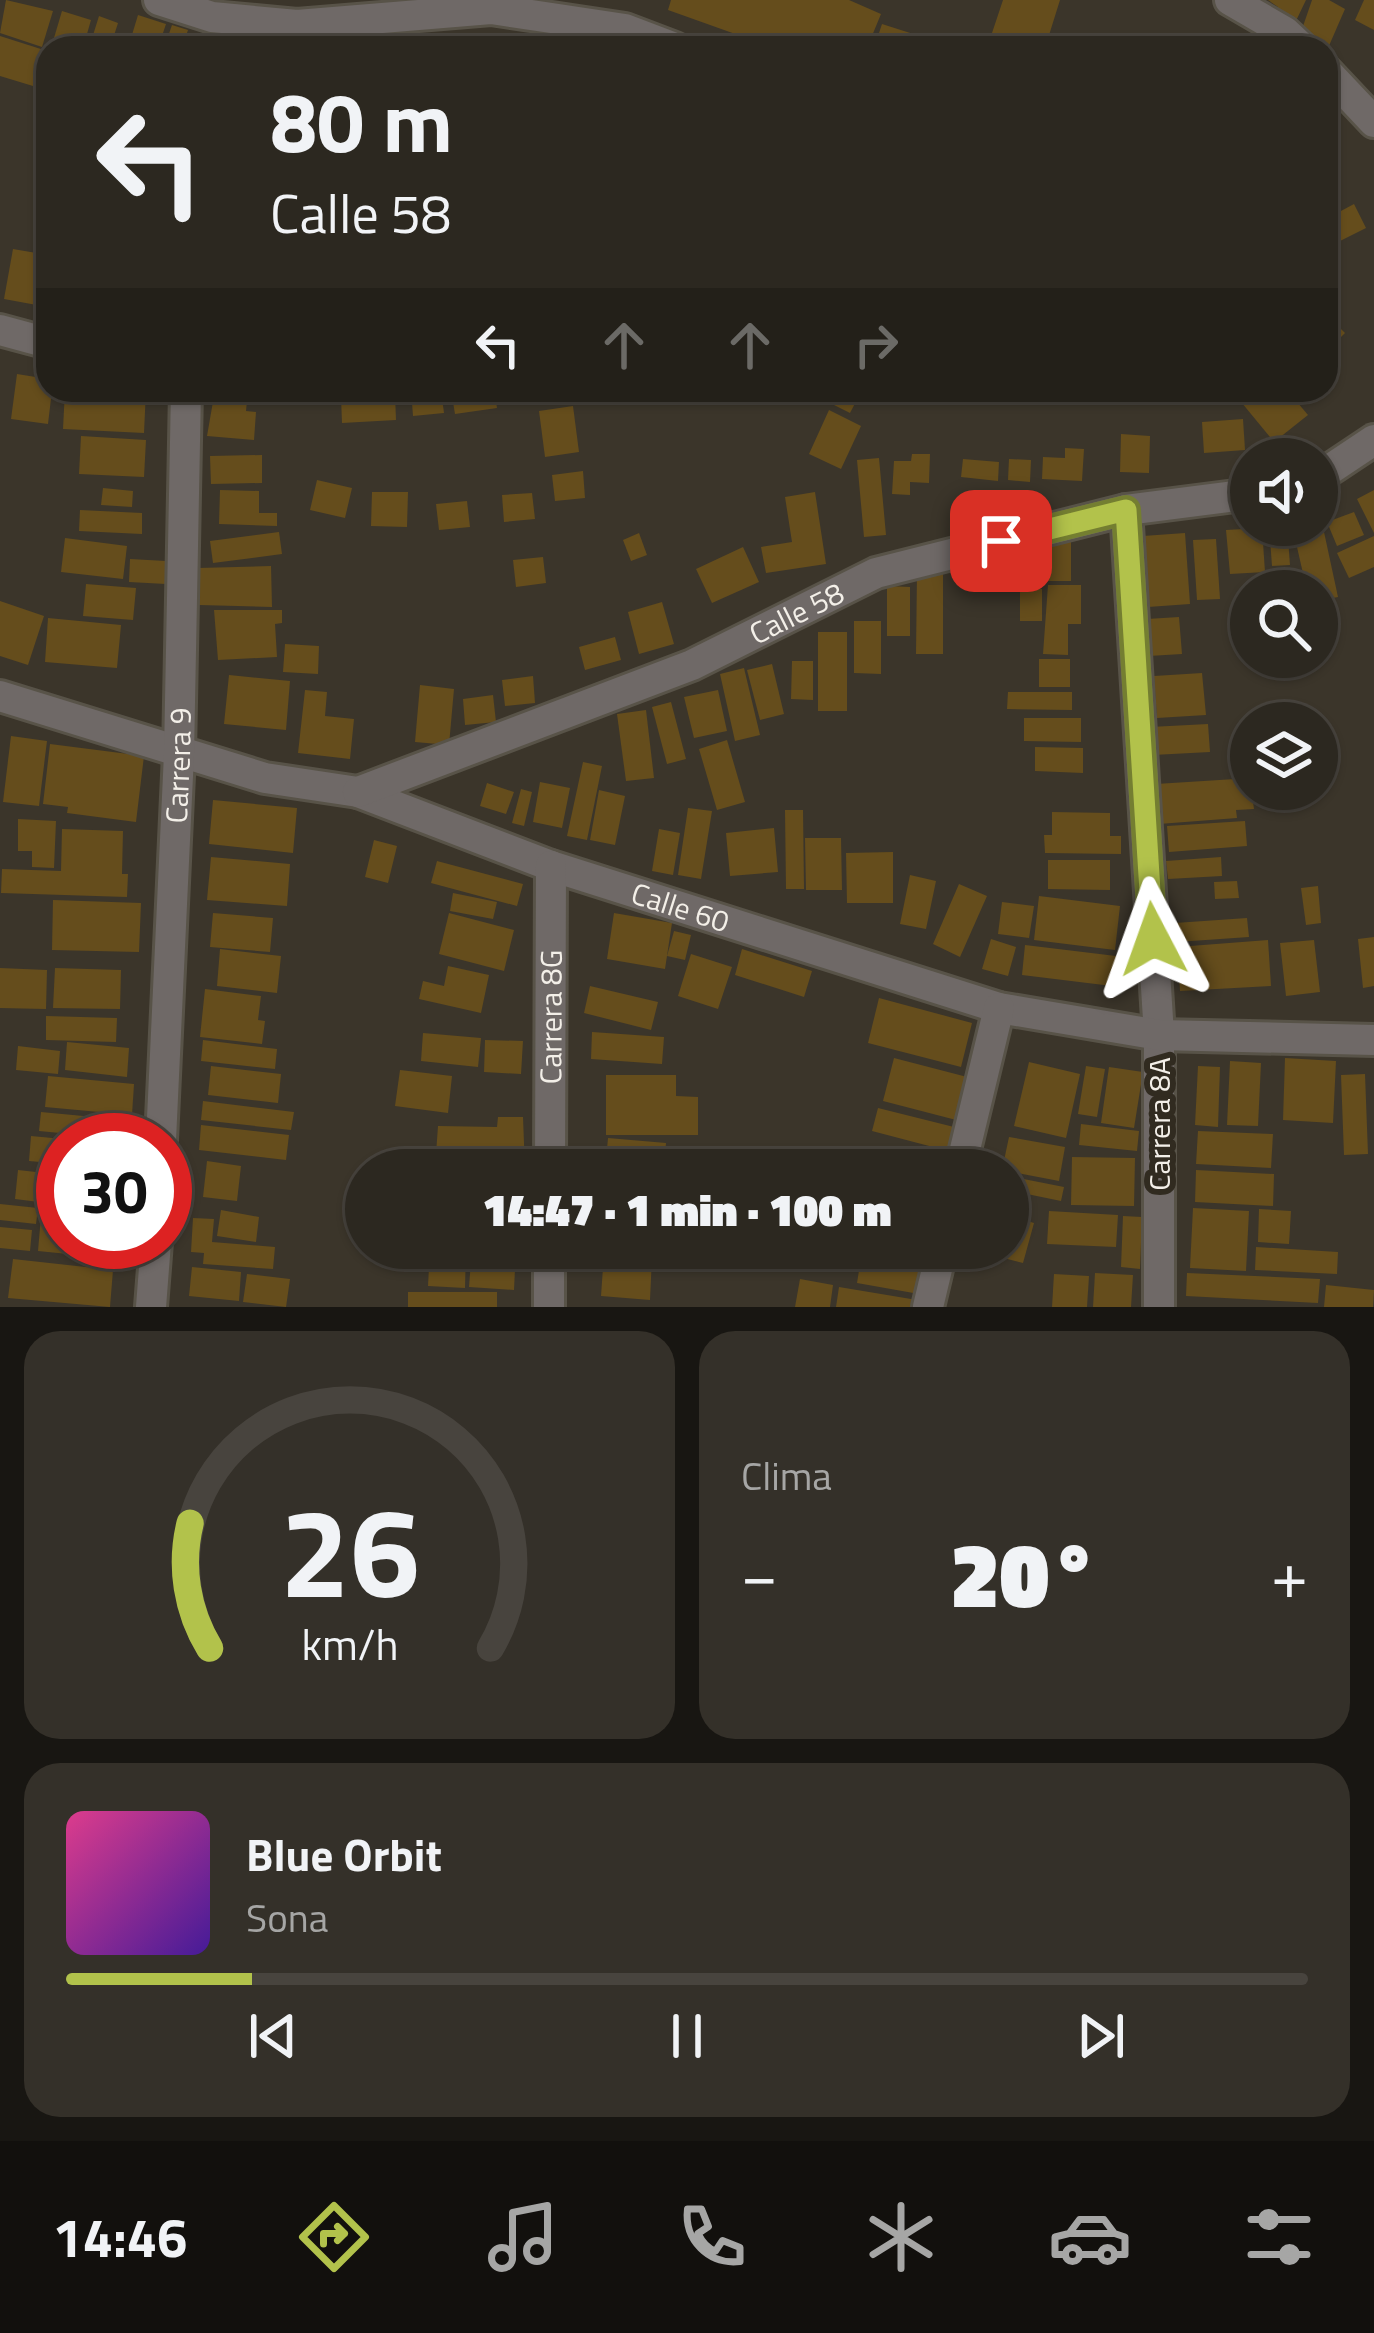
<!DOCTYPE html>
<html lang="es">
<meta charset="utf-8">
<style>
body{margin:0;font-family:"Titillium Web",sans-serif;background:#343029;color:#f1f3f6;height:100vh;display:flex;flex-direction:column;font-size:45px;white-space:nowrap}
*{box-sizing:border-box;margin:0}
p{font-size:39px;color:#a6a6a5}
.icon{flex:none;width:66px;height:66px;fill:none;stroke:currentColor;stroke-width:2;stroke-linecap:round;stroke-linejoin:round}
.map{position:relative;height:1307px;overflow:hidden}
.side{display:flex;flex-direction:column;gap:24px;padding:24px;background:#181612;flex:1}
.side>*{flex:none}
.banner{position:absolute;left:36px;top:36px;width:1302px;height:366px;border-radius:36px;box-shadow:0 3px 9px #0004,0 0 0 3px #48443e;background:#2c2820;color:#f1f3f6;overflow:hidden}
.controls{position:absolute;left:1230px;top:438px;display:grid;gap:24px}
.controls a{display:grid;place-items:center;width:108px;height:108px;border-radius:50%;background:#2c2820;box-shadow:0 3px 9px #0004,0 0 0 3px #48443e;font-size:60px}
.speed{position:absolute;left:36px;top:1113px;display:flex;gap:24px;font-size:60px;font-weight:700;text-align:center}
.speed>*{display:grid;place-content:center;width:156px;height:156px;border-radius:50%;background:#2c2820;box-shadow:0 3px 9px #0004,0 0 0 3px #48443e;line-height:1}
.speed .limit{border:18px solid #d22;background:#fff;color:#111}
.pin{position:absolute;display:grid;place-items:center;width:102px;height:102px;color:#fff;margin:-51px;border-radius:24px;box-shadow:0 6px 18px #0006}
.me{position:absolute;width:132px;margin:-66px;rotate:356deg;stroke-linejoin:round;filter:drop-shadow(0 0 9px #0008)}
.turn{display:flex;align-items:center;gap:42px;height:252px;padding:0 36px;font-size:54px}
.turn .icon{width:156px;height:156px;stroke-width:2.5}
.turn b{display:block;font-size:84px;line-height:102px}
.lanes{display:flex;align-items:center;height:114px;padding:0 36px;background:#0003;justify-content:center;gap:60px;direction:ltr}
.lanes .off{opacity:.35}
.big{font-size:90px;font-weight:800;line-height:1.1}
.side .tile{flex:1;display:flex;flex-direction:column;justify-content:center;gap:18px;min-width:0;padding:0 42px;border-radius:36px;background:#343029}
.side .dial{align-items:center;gap:0}
.dial svg{height:312px;overflow:visible;fill:none;stroke:#48443e;stroke-width:7;stroke-linecap:round;text-anchor:middle}
.dial text{fill:#f1f3f6;stroke:none}
.song{display:flex;align-items:center;gap:36px}
.cover{width:144px;height:144px;border-radius:18px;background:linear-gradient(135deg,hsl(330 70% 55%),hsl(260 70% 35%))}
.played{height:12px;border-radius:6px;background:linear-gradient(90deg,#b2c24b 15%,#48443e 15%)}
.keys{display:flex;justify-content:space-around;direction:ltr}
.heat{display:flex;justify-content:space-between;align-items:center;font-size:66px;direction:ltr}
.side .tiles{flex:1;display:grid;gap:24px;grid-template-columns:1fr 1fr}
.tile:last-child{grid-column:span 2}
.trip{position:absolute;left:345px;top:1149px;width:684px;height:120px;border-radius:60px;background:#2c2820;box-shadow:0 3px 9px #0004,0 0 0 3px #48443e;font-weight:800;line-height:120px;text-align:center}
.dock{display:flex;height:192px;justify-content:space-around;align-items:center;background:#12100d;color:#a6a6a5}
.dock .icon{width:84px;height:84px}
.dock .current{color:#b2c24b}
.dock b{font-size:54px;color:#f1f3f6}
.map>svg:first-child{display:block}
.building{fill:#654d1c}
.lines{fill:none;stroke-linecap:round;stroke-linejoin:round}
.minor-casing{stroke:#585348;stroke-width:36}
.minor{stroke:#6f6967;stroke-width:30}
.route-casing{stroke:#747e31;stroke-width:30}
.route{stroke:#b2c24b;stroke-width:21}
.labels{text-anchor:middle;dominant-baseline:central;stroke-width:12;stroke-linejoin:round;paint-order:stroke}
.street-label{font-size:30px;fill:#f3efe8;stroke:#312b20}
</style>
<div class="map">
<svg width="1374" height="1307" viewBox="0 0 1374 1307">
<rect width="100%" height="100%" fill="#3b352a"/>
<g class="building">
<path d="M6,0L53,11L42,47L0,33Z"/>
<path d="M671,0H849L881,14L867,48H784L767,41L766,45L668,10Z"/>
<path d="M1003,0H1060L1045,48H987Z"/>
<path d="M1268,0H1306L1294,25L1272,13L1278,7Z"/>
<path d="M1312,0H1329L1345,9L1328,48H1319L1300,35Z"/>
<path d="M1364,0H1374V30L1355,20Z"/>
<path d="M62,11L91,20L83,48H51Z"/>
<path d="M138,15L166,24L158,48H128Z"/>
<path d="M99,16L118,23L110,48H89Z"/>
<path d="M882,24L929,39L926,48H874Z"/>
<path d="M172,25L188,30L182,48H164Z"/>
<path d="M0,36L44,50L33,86L0,76Z"/>
<path d="M1354,204L1366,228L1326,248V219Z"/>
<path d="M13,249L48,255L42,306L4,299Z"/>
<path d="M1326,314L1345,333L1326,352Z"/>
<path d="M17,374L48,379V390H52L48,424L11,419Z"/>
<path d="M65,390H146L144,433L63,429Z"/>
<path d="M215,390H248L246,411L256,412L254,440L207,436Z"/>
<path d="M411,390H441L444,413L413,416Z"/>
<path d="M451,390H494L497,408L455,414Z"/>
<path d="M839,390H862L850,413L832,404Z"/>
<path d="M1246,390H1287L1308,415L1274,442L1237,397Z"/>
<path d="M395,394L396,420L342,423L341,397Z"/>
<path d="M573,406L579,452L545,457L539,411Z"/>
<path d="M829,410L861,426L841,469L809,454Z"/>
<path d="M1243,419L1245,450L1204,453L1202,422Z"/>
<path d="M1121,434L1150,436L1149,473L1120,472Z"/>
<path d="M81,436L146,440L144,477L79,474Z"/>
<path d="M1065,448L1084,449L1082,481L1042,479L1043,457L1065,458Z"/>
<path d="M912,454H930L929,483L910,482V495L892,494L894,461H911Z"/>
<path d="M262,455V483L211,484L210,456Z"/>
<path d="M879,458L886,535L864,537L857,460Z"/>
<path d="M963,459L999,462L998,481L961,477Z"/>
<path d="M1009,459L1031,460L1030,482L1008,480Z"/>
<path d="M583,471L585,498L555,501L552,475Z"/>
<path d="M317,480L352,488L345,518L310,510Z"/>
<path d="M103,488L133,491L132,507L101,505Z"/>
<path d="M220,490L259,491V513H277V526L219,524Z"/>
<path d="M1374,490V533L1357,499Z"/>
<path d="M372,492H408L407,527L371,526Z"/>
<path d="M815,492L826,564L766,573L761,547L792,542L785,497Z"/>
<path d="M532,493L535,519L504,522L502,495Z"/>
<path d="M467,501L470,527L439,530L436,504Z"/>
<path d="M80,510L142,513V534L79,531Z"/>
<path d="M1354,512L1364,535L1337,546L1327,522Z"/>
<path d="M1321,518L1338,597L1317,601V591H1307L1292,525H1317Z"/>
<path d="M1269,525H1287L1290,565L1272,566Z"/>
<path d="M1262,528L1265,572L1230,574L1226,530Z"/>
<path d="M279,532L282,554L213,563L210,541Z"/>
<path d="M639,533L647,555L631,561L623,540Z"/>
<path d="M1185,533L1190,604L1148,607L1143,536Z"/>
<path d="M1374,536V567L1349,578L1337,553Z"/>
<path d="M65,538L127,546L123,579L61,572Z"/>
<path d="M1216,539L1220,599L1197,600L1193,540Z"/>
<path d="M1034,541H1071V581H1046V566H1034Z"/>
<path d="M743,547L759,582L712,603L696,569Z"/>
<path d="M543,557L546,583L516,587L513,560Z"/>
<path d="M130,559L166,561V584L129,582Z"/>
<path d="M271,566L272,607L199,605L198,568Z"/>
<path d="M917,573L943,574V654H916Z"/>
<path d="M86,584L136,588L133,620L83,616Z"/>
<path d="M1048,585H1081V624H1068V655L1043,654Z"/>
<path d="M887,586L910,587V636H887Z"/>
<rect x="1020" y="589" width="22" height="32"/>
<path d="M0,601L44,616L28,665L0,656Z"/>
<path d="M662,602L674,644L639,654L628,612Z"/>
<path d="M214,610H282V623L275,624L277,657L218,660Z"/>
<path d="M1179,617L1182,654L1149,656L1147,619Z"/>
<path d="M48,618L121,625L117,668L45,662Z"/>
<path d="M854,621H881V674L854,673Z"/>
<rect x="818" y="632" width="29" height="79"/>
<path d="M615,637L621,660L585,670L579,647Z"/>
<path d="M285,644L319,646L318,674L283,672Z"/>
<rect x="1039" y="659" width="31" height="28"/>
<path d="M792,661H813V700L791,699Z"/>
<path d="M772,664L784,714L760,720L747,670Z"/>
<path d="M744,668L760,735L735,741L720,674Z"/>
<path d="M1202,673L1206,715L1157,718L1154,676Z"/>
<path d="M229,675L290,681L286,730L224,724Z"/>
<path d="M533,676L535,703L505,706L502,680Z"/>
<path d="M420,685L454,689L449,745L415,742Z"/>
<path d="M305,690L327,692L325,716L354,719L350,759L298,753Z"/>
<path d="M718,690L727,731L694,738L684,697Z"/>
<path d="M1008,692H1072V710L1007,709Z"/>
<path d="M493,695L496,722L465,725L463,699Z"/>
<path d="M671,702L686,759L667,764L652,707Z"/>
<path d="M646,710L654,778L626,781L617,714Z"/>
<path d="M1024,718H1081V742L1024,741Z"/>
<path d="M1208,724L1210,752L1153,755L1150,727Z"/>
<path d="M11,736L47,741L39,806L3,802Z"/>
<path d="M727,740L745,802L717,810L699,749Z"/>
<path d="M50,744L144,756L136,822L67,813L68,807L43,804Z"/>
<path d="M1035,747L1083,748V773L1035,771Z"/>
<path d="M583,762L602,766L587,840L567,836Z"/>
<path d="M1251,778V789H1264L1265,802H1253L1254,809L1236,810L1237,818L1159,824L1156,784Z"/>
<path d="M540,782L570,788L562,828L533,822Z"/>
<path d="M487,783L514,792L506,814L480,806Z"/>
<path d="M521,789L532,792L524,826L512,823Z"/>
<path d="M599,790L625,796L615,845L590,840Z"/>
<path d="M213,800L297,808L293,853L209,844Z"/>
<path d="M688,808L712,811L701,879L678,875Z"/>
<path d="M785,810H803L804,889H786Z"/>
<path d="M1052,812L1110,813V836H1121V854L1045,853L1044,835H1052Z"/>
<path d="M18,819L56,821L54,868L32,867V851H18Z"/>
<path d="M1245,821L1247,846L1169,852L1167,826Z"/>
<path d="M774,828L778,872L730,876L726,833Z"/>
<path d="M62,829L123,831L122,874H128L127,897L1,893L2,869L61,871Z"/>
<path d="M659,829L680,833L673,875L652,871Z"/>
<path d="M805,838H841L842,890H806Z"/>
<path d="M374,840L397,846L388,883L365,877Z"/>
<path d="M893,852V903H847L846,853Z"/>
<path d="M211,857L290,864L287,906L207,900Z"/>
<path d="M1221,857L1222,876L1168,879L1166,861Z"/>
<path d="M1048,860H1110V890L1048,889Z"/>
<path d="M437,861L523,884L517,906L431,883Z"/>
<path d="M910,875L936,881L926,929L900,924Z"/>
<path d="M1237,881L1239,898L1215,899L1214,882Z"/>
<path d="M959,884L987,896L960,957L933,944Z"/>
<path d="M1318,886L1321,923L1306,925L1301,888Z"/>
<path d="M453,893L497,902L493,919L450,911Z"/>
<path d="M1039,896L1120,906L1115,950L1034,940Z"/>
<path d="M53,900L141,903L139,952L52,950Z"/>
<path d="M1002,902L1034,906L1029,938L998,934Z"/>
<path d="M213,913L273,918L270,952L210,947Z"/>
<path d="M449,913L514,930L504,971L439,954Z"/>
<path d="M614,913L672,923L665,969L607,959Z"/>
<path d="M1247,918L1249,937L1177,942L1175,923Z"/>
<path d="M674,931L691,935L685,960L667,956Z"/>
<path d="M1374,937V986L1363,988L1358,939Z"/>
<path d="M991,939L1016,947L1008,976L982,969Z"/>
<path d="M1268,940L1271,986L1180,991L1177,947Z"/>
<path d="M1314,940L1320,992L1286,996L1280,943Z"/>
<path d="M1025,945L1116,956L1112,986L1022,975Z"/>
<path d="M220,949L281,956L277,993L217,986Z"/>
<path d="M742,949L812,971L804,997L735,975Z"/>
<path d="M691,954L732,967L718,1009L678,996Z"/>
<path d="M448,966L489,975L481,1013L419,999L423,981L444,986Z"/>
<path d="M0,968L47,970L46,1009L0,1008Z"/>
<path d="M55,968L121,970L120,1009L53,1008Z"/>
<path d="M590,986L658,1002L651,1030L584,1013Z"/>
<path d="M205,989L261,996L258,1020L265,1021L262,1044L200,1037Z"/>
<path d="M879,998L972,1023L961,1067L868,1043Z"/>
<path d="M46,1016L117,1018L116,1042L46,1040Z"/>
<path d="M592,1032L664,1037L662,1064L591,1059Z"/>
<path d="M423,1033L481,1038L478,1067L421,1061Z"/>
<path d="M203,1040L277,1049L275,1069L201,1061Z"/>
<path d="M485,1040L523,1041L521,1074L484,1072Z"/>
<path d="M67,1042L129,1048L127,1077L65,1070Z"/>
<path d="M18,1046L60,1051L58,1074L16,1070Z"/>
<path d="M894,1058L971,1078L960,1121L883,1101Z"/>
<path d="M1285,1058L1336,1061L1333,1123L1283,1120Z"/>
<path d="M1230,1061L1261,1063L1258,1126L1227,1125Z"/>
<path d="M1029,1062L1080,1074L1066,1138L1014,1126Z"/>
<path d="M211,1066L281,1074L278,1103L208,1095Z"/>
<path d="M1086,1066L1105,1069L1097,1117L1078,1114Z"/>
<path d="M1198,1066L1220,1067L1218,1127L1195,1125Z"/>
<path d="M1109,1067L1143,1072L1134,1128L1101,1123Z"/>
<path d="M400,1070L452,1076L448,1113L395,1106Z"/>
<path d="M1365,1074L1368,1154L1344,1155L1341,1075Z"/>
<path d="M606,1075H676V1096L698,1097V1135H606Z"/>
<path d="M48,1076L134,1084L132,1115L45,1107Z"/>
<path d="M203,1101L294,1112L291,1130L201,1120Z"/>
<path d="M878,1108L958,1128L952,1152L872,1131Z"/>
<path d="M41,1112L136,1121L134,1140L39,1131Z"/>
<path d="M498,1117H523L525,1170L435,1168L438,1126L497,1127Z"/>
<path d="M1081,1124L1139,1131L1137,1151L1079,1145Z"/>
<path d="M201,1125L289,1135L286,1160L199,1150Z"/>
<path d="M1198,1131L1273,1134L1271,1168L1196,1164Z"/>
<path d="M31,1136L63,1139V1164L29,1161Z"/>
<path d="M1009,1137L1065,1147L1059,1181L1002,1170Z"/>
<path d="M608,1138L666,1143L664,1170H605Z"/>
<path d="M897,1148L949,1159L947,1170H892Z"/>
<path d="M1072,1157L1135,1158L1134,1206L1071,1205Z"/>
<path d="M207,1161L241,1166L237,1201L203,1197Z"/>
<path d="M18,1170L63,1175V1205L15,1199Z"/>
<path d="M1196,1170L1274,1174L1273,1206L1195,1202Z"/>
<path d="M1008,1176L1064,1187L1061,1201L1008,1190Z"/>
<path d="M0,1204L38,1208L36,1224L0,1220Z"/>
<path d="M1193,1208L1249,1211L1246,1271L1190,1268Z"/>
<path d="M1259,1209L1291,1211L1289,1244L1258,1242Z"/>
<path d="M221,1210L259,1217L256,1242L217,1236Z"/>
<path d="M1049,1211L1118,1215L1116,1247L1047,1244Z"/>
<path d="M1008,1215L1034,1223L1023,1263L984,1253L986,1248H1008Z"/>
<path d="M41,1216L63,1218V1242H118L117,1259L38,1251Z"/>
<path d="M1123,1216L1142,1217L1140,1269L1121,1267Z"/>
<path d="M193,1218L214,1219L212,1242L275,1247L273,1269L203,1264L204,1253L191,1252Z"/>
<path d="M0,1227L32,1230L30,1251L0,1248Z"/>
<path d="M1256,1247L1338,1252L1337,1274L1255,1270Z"/>
<path d="M430,1248H466L465,1288L428,1286Z"/>
<path d="M472,1248H516L514,1290L469,1287Z"/>
<path d="M610,1248H663L662,1257H652L650,1300L601,1296L604,1253H610Z"/>
<path d="M839,1248H929L919,1294L857,1283L861,1258L919,1267Z"/>
<path d="M13,1259L113,1270L110,1307L8,1298Z"/>
<path d="M192,1267L241,1272L239,1301L189,1296Z"/>
<path d="M1095,1273L1133,1275L1131,1307H1093Z"/>
<path d="M1187,1273L1320,1279L1318,1303L1186,1296Z"/>
<path d="M247,1274L290,1279L286,1307L243,1302Z"/>
<path d="M1054,1274L1089,1276L1087,1307H1052Z"/>
<path d="M800,1279L833,1285L830,1307H795Z"/>
<path d="M1326,1285L1374,1290L1373,1307H1324Z"/>
<path d="M839,1287L917,1300L916,1307H836Z"/>
<rect x="408" y="1292" width="89" height="15"/>
</g>
<g class="lines">
<defs>
<g id="minor">
<path d="M159,0L212,17L297,25L491,9L625,29L675,48"/>
<path d="M1230,0L1285,32L1302,48"/>
<path d="M1326,71L1374,122"/>
<path d="M0,330L48,343"/>
<path d="M1317,478L1374,440"/>
<path d="M1126,510L1159,1035V1307"/>
<path id="s1" d="M0,696L265,778L358,792L551,866L999,1008L1159,1035L1374,1040"/>
<path id="s2" d="M358,792L692,665L876,573L1126,510L1251,494"/>
<path id="s3" d="M161,1140L179,754L186,390"/>
<path id="s4" d="M550,1170L551,866"/>
<path d="M960,1170L999,1008"/>
<path d="M151,1307L156,1242"/>
<path d="M549,1307V1248"/>
<path d="M928,1307L942,1248"/>
</g>
</defs>
<use href="#minor" class="minor-casing"/>
<use href="#minor" class="minor"/>
</g>
<g class="lines">
<defs>
<path id="route" d="M1001,541L1126,510L1153,939"/>
</defs>
<use href="#route" class="route-casing"/>
<use href="#route" class="route"/>
</g>
<g class="labels">
<g class="street-label">
<text stroke="none"><textPath href="#s2" startOffset="474">Calle 58</textPath></text>
<text stroke="none"><textPath href="#s3" startOffset="375">Carrera 9</textPath></text>
<text stroke="none"><textPath href="#s1" startOffset="714">Calle 60</textPath></text>
<text stroke="none"><textPath href="#s4" startOffset="153">Carrera 8G</textPath></text>
<text transform="translate(1159 1124) rotate(-90)">Carrera 8A</text>
</g>
</g>
</svg>
<div class="controls">
<a><svg class="icon" aria-label="sound" viewBox="0 0 24 24"><path d="M4 9h4l5-4v14l-5-4H4zM17 9q2 3 0 6"/></svg></a>
<a><svg class="icon" aria-label="search" viewBox="0 0 24 24"><circle cx="10" cy="10" r="6"/><path d="M15 15l6 6"/></svg></a>
<a><svg class="icon" aria-label="layers" viewBox="0 0 24 24"><path d="M12 4l9 5-9 5-9-5zM3 14l9 5 9-5"/></svg></a>
</div>
<div class="speed"><div class="limit">30</div></div>
<div class="pin" style="left:1001px;top:541px;background:#d93025"><svg class="icon" aria-label="arrive" viewBox="0 0 24 24"><path d="M6 21V4h12l-3 4 3 4H6"/></svg></div>
<svg class="me" style="left:1153px;top:939px" viewBox="-20 -20 40 40"><path d="M0-17L14 15 0 8-14 15z" fill="#b2c24b" stroke="#fff" stroke-width="4"/></svg>
<div class="trip">14:47 · 1 min · 100 m</div>
<div class="banner">
<div class="turn"><svg class="icon" aria-label="left" viewBox="0 0 24 24"><path d="M17 20v-9H6M10 6l-5 5 5 5"/></svg><div><b>80 m</b>Calle 58</div></div>
<div class="lanes"><svg class="icon" aria-label="left" viewBox="0 0 24 24"><path d="M17 20v-9H6M10 6l-5 5 5 5"/></svg><svg class="icon off" aria-label="ahead" viewBox="0 0 24 24"><path d="M12 20V5M6 11l6-6 6 6"/></svg><svg class="icon off" aria-label="ahead" viewBox="0 0 24 24"><path d="M12 20V5M6 11l6-6 6 6"/></svg><svg class="icon off" aria-label="right" viewBox="0 0 24 24"><path d="M7 20v-9h11M14 6l5 5-5 5"/></svg></div>
</div>
</div>
<section class="side">
<div class="tiles">
<div class="tile dial"><svg viewBox="0 0 100 80">
<path d="M14 69A42 42 0 1 1 86 69"/>
<path d="M14 69A42 42 0 0 1 9 37" stroke="#b2c24b"/>
<text x="50" y="56" font-size="32" font-weight="700">26</text>
<text x="50" y="72" font-size="11">km/h</text>
</svg></div>
<div class="tile"><p>Clima</p>
<div class="heat"><a>−</a><b class="big">20°</b><a>+</a></div>
</div>
<div class="tile">
<div class="song"><i class="cover"></i><div><b>Blue Orbit</b><p>Sona</p></div></div>
<div class="played"></div>
<div class="keys"><svg class="icon" aria-label="previous" viewBox="0 0 24 24"><path d="M18 5L8 12l10 7zM5 5v14"/></svg><svg class="icon" aria-label="pause" viewBox="0 0 24 24"><path d="M8 5v14M16 5v14"/></svg><svg class="icon" aria-label="next" viewBox="0 0 24 24"><path d="M6 5l10 7-10 7zM19 5v14"/></svg></div>
</div>
</div>
</section>
<nav class="dock">
<b>14:46</b>
<svg class="icon current" aria-label="directions" viewBox="0 0 24 24"><path d="M12 3l9 9-9 9-9-9zM9 14v-3h6M13 9l2 2-2 2"/></svg>
<svg class="icon" aria-label="music" viewBox="0 0 24 24"><path d="M9 18V5l10-2v13"/><circle cx="6" cy="18" r="3"/><circle cx="16" cy="16" r="3"/></svg>
<svg class="icon" aria-label="phone" viewBox="0 0 24 24"><path d="M5 4h4l2 5-3 2q2 4 5 5l2-3 5 2v4C11 20 4 13 5 4z"/></svg>
<svg class="icon" aria-label="climate" viewBox="0 0 24 24"><path d="M12 3v18M4 7l16 10M4 17L20 7"/></svg>
<svg class="icon" aria-label="car" viewBox="0 0 24 24"><path d="M5 17H2v-5l4-1 3-4h7l3 4 3 1v5h-3M9 17h6M6 11h13"/><circle cx="7" cy="17" r="2"/><circle cx="17" cy="17" r="2"/></svg>
<svg class="icon" aria-label="filters" viewBox="0 0 24 24"><path d="M4 7h16M4 17h16"/><circle cx="9" cy="7" r="2"/><circle cx="15" cy="17" r="2"/></svg>
</nav>
